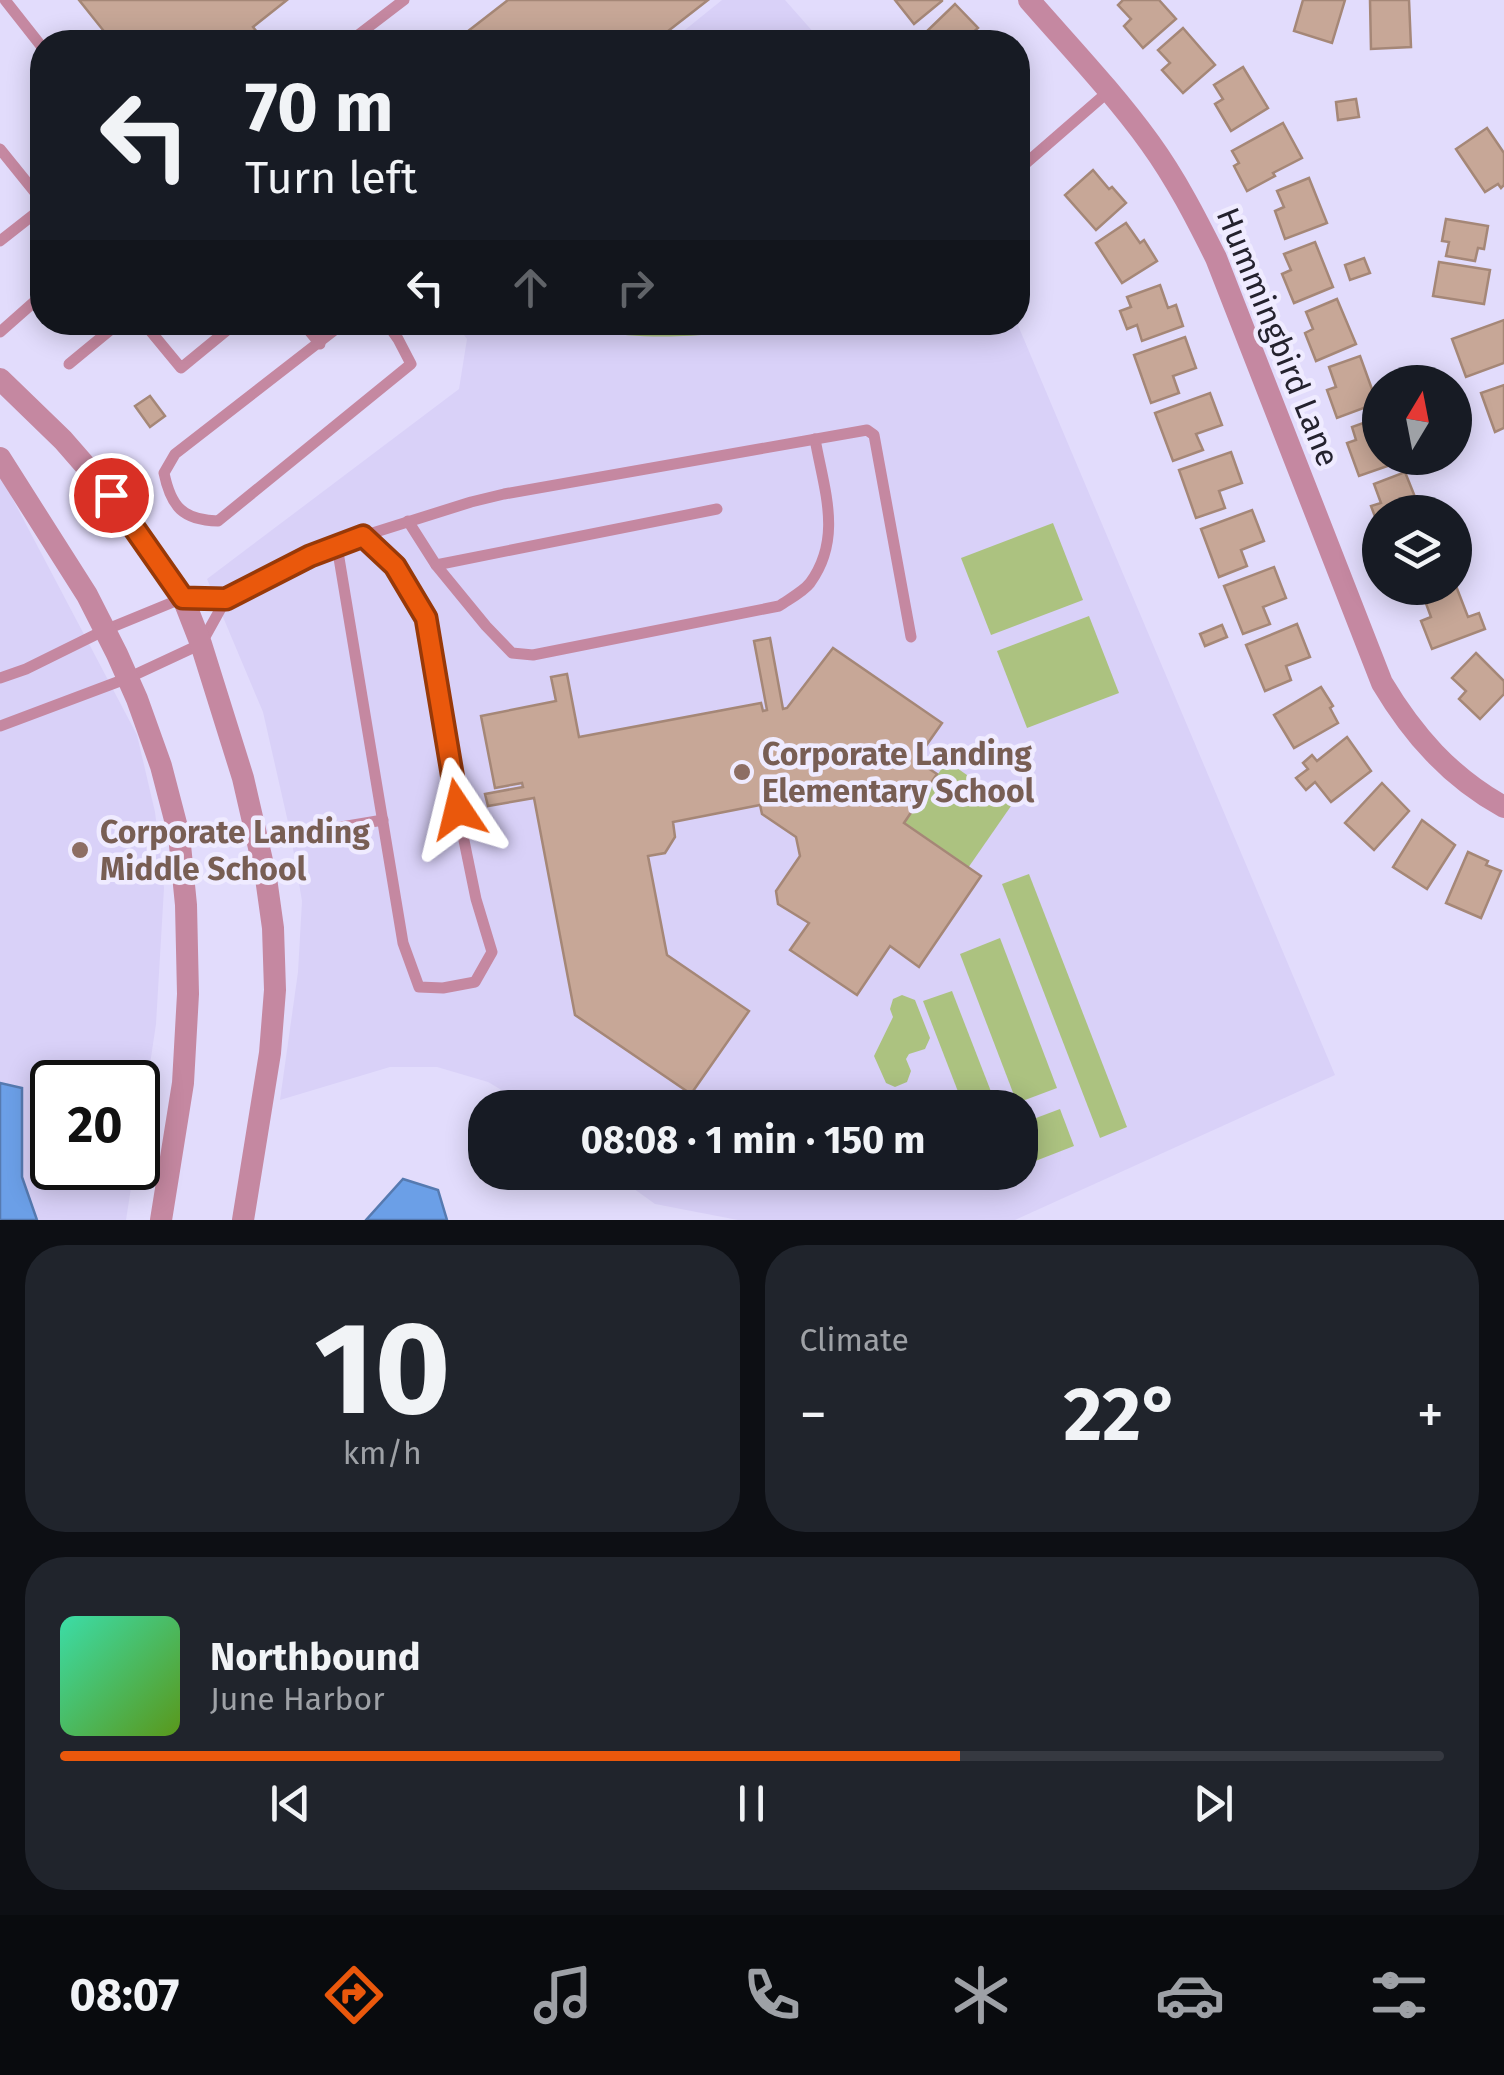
<!DOCTYPE html>
<meta charset="utf-8">
<style>
body{margin:0;font-family:"Fira Sans",sans-serif;background:#20242c;color:#f1f3f6;height:100vh;display:flex;flex-direction:column;font-size:38px;white-space:nowrap}
*{box-sizing:border-box;margin:0}
p{font-size:32px;color:#9ea1a6}
.icon{flex:none;width:55px;height:55px;fill:none;stroke:currentColor;stroke-width:2;stroke-linecap:round;stroke-linejoin:round}
.map{position:relative;height:1220px;overflow:hidden}
.sheet{display:flex;flex-direction:column;gap:25px;padding:25px;background:#0d0f14;flex:1}
.sheet>*{flex:none}
.guide{position:absolute;left:30px;top:30px;width:1000px;height:305px;border-radius:40px;box-shadow:0 5px 25px #0003;background:#171b24;color:#f1f3f6;overflow:hidden}
.needle{width:65px;rotate:10deg}
.fabs{position:absolute;left:1362px;top:365px;display:grid;gap:20px}
.fabs a{display:grid;place-items:center;width:110px;height:110px;border-radius:50%;background:#171b24;box-shadow:0 5px 25px #0003;font-size:50px}
.speed{position:absolute;left:30px;top:1060px;display:flex;gap:20px;font-size:50px;font-weight:700;text-align:center}
.speed>*{display:grid;place-content:center;width:130px;height:130px;border-radius:50%;background:#171b24;box-shadow:0 5px 25px #0003;line-height:1}
.speed .limit{border:5px solid #111;border-radius:15px;background:#fff;color:#111}
.pin{position:absolute;display:grid;place-items:center;width:85px;height:85px;color:#fff;margin:-42px;border:5px solid #fff;border-radius:50%;box-shadow:0 2px 10px #0007}
.me{position:absolute;width:110px;margin:-55px;rotate:350deg;stroke-linejoin:round;filter:drop-shadow(0 0 8px #0008)}
.turn{display:flex;align-items:center;gap:35px;height:210px;padding:0 50px;font-size:45px}
.turn .icon{width:130px;height:130px;stroke-width:2.5}
.turn b{display:block;font-size:70px;line-height:85px}
.lanes{display:flex;align-items:center;height:95px;padding:0 50px;background:#0003;justify-content:center;gap:50px;direction:ltr}
.lanes .off{opacity:.35}
.big{font-size:75px;font-weight:700;line-height:1.1}
.sheet .card{flex:1;display:flex;flex-direction:column;justify-content:center;gap:15px;min-width:0;padding:0 35px;border-radius:40px;background:#20242c}
.sheet .dial{align-items:center;gap:0}
.dial b{font-size:130px;line-height:1}
.song{display:flex;align-items:center;gap:30px}
.cover{width:120px;height:120px;border-radius:15px;background:linear-gradient(135deg,hsl(160 70% 55%),hsl(90 70% 35%))}
.played{height:10px;border-radius:5px;background:linear-gradient(90deg,#ea580c 65%,#363941 65%)}
.keys{display:flex;justify-content:space-around;direction:ltr}
.heat{display:flex;justify-content:space-between;align-items:center;font-size:55px;direction:ltr}
.sheet .tiles{flex:1;display:grid;gap:25px;grid-template-columns:1fr 1fr}
.card:last-child{grid-column:span 2}
.trip{position:absolute;left:468px;top:1090px;width:570px;height:100px;border-radius:40px;background:#171b24;box-shadow:0 5px 25px #0003;font-weight:700;line-height:100px;text-align:center}
.dock{display:flex;height:160px;justify-content:space-around;align-items:center;background:#090b0e;color:#9ea1a6}
.dock .icon{width:70px;height:70px}
.dock .on{color:#ea580c}
.dock b{font-size:45px;color:#f1f3f6}
.map>svg:first-child{display:block}
.built{fill:#d9d1f8}
.green{fill:#acc280}
.water{fill:#6b9fe7;stroke:#567ab0;stroke-width:2.5}
.building{fill:#c7a797;stroke:#a58777;stroke-width:2.5}
.lines{fill:none;stroke-linecap:round;stroke-linejoin:round}
.service{stroke:#c588a1;stroke-width:11}
.minor{stroke:#c588a1;stroke-width:22}
.route-casing{stroke:#983908;stroke-width:25}
.route{stroke:#ea580c;stroke-width:18}
.education-dot{fill:#8d6e63;stroke:#efebff;stroke-width:4}
.labels{text-anchor:middle;dominant-baseline:central;stroke-width:9;stroke-linejoin:round;paint-order:stroke}
.street-label{font-size:32px;fill:#24222e;stroke:#efebff}
.education-label{font-size:32px;font-weight:bold;fill:#785e54;stroke:#efebff;text-anchor:start}
</style>
<div class="map">
<svg width="1504" height="1220" viewBox="0 0 1504 1220">
<rect width="100%" height="100%" fill="#e2dcfc"/>
<g class="built">
<path d="M722,0H785L822,42H670Z"/>
<path d="M455,323H1017L1335,1075L1015,1220H738L655,1204L612,1173L1020,1172V1108L530,1107L488,1082L437,1067H390L280,1100L298,972L302,901L290,831L263,712L207,579L459,389L467,339Z"/>
<path d="M0,475L137,735L155,812L164,888L156,1024L138,1144V1082H52V1168H134L126,1220H0Z"/>
</g>
<g class="green">
<path d="M580,323V322L772,323C740,337 636,341 602,331C595,329 588,325 580,323Z"/>
<path d="M1053,523L1083,600L991,635L961,558Z"/>
<path d="M1089,616L1119,693L1027,728L997,651Z"/>
<path d="M947,761L1011,806L968,868L904,823Z"/>
<path d="M1029,874L1127,1127L1100,1138L1002,884Z"/>
<path d="M1000,938L1057,1088L1017,1103L960,954Z"/>
<path d="M952,991L997,1107H964L923,1001Z"/>
<path d="M902,995L915,1000L930,1038L925,1049L909,1054L906,1059L911,1071L907,1082L895,1087L886,1083L874,1056L893,1017L890,1009L893,999Z"/>
<path d="M1060,1109L1074,1146L1020,1167V1124Z"/>
</g>
<g class="water">
<path d="M0,1083L22,1088V1177L37,1220H0Z"/>
<path d="M403,1179L438,1190L447,1220H366Z"/>
</g>
<g class="building">
<path d="M79,0H287L253,27L265,42H97L94,38L103,30Z"/>
<path d="M508,0H708L654,42H454Z"/>
<path d="M895,0H942V1L914,24Z"/>
<path d="M1123,0H1159L1176,19L1143,48L1124,26L1131,19L1118,5Z"/>
<path d="M1303,0H1345L1332,43L1294,31Z"/>
<path d="M1370,0H1409L1411,47L1371,49Z"/>
<path d="M955,4L978,28L971,34L979,42H932L924,34Z"/>
<path d="M1183,28L1215,65L1183,93L1162,70L1170,63L1158,50Z"/>
<path d="M1243,67L1268,108L1231,131L1215,104L1223,99L1214,85Z"/>
<path d="M1356,99L1359,117L1338,120L1336,102Z"/>
<path d="M1283,123L1302,158L1273,173L1275,176L1247,191L1234,166L1239,163L1232,151Z"/>
<path d="M1487,128L1504,153V185L1501,188L1498,184L1485,192L1456,149Z"/>
<path d="M1093,170L1109,189L1112,187L1126,203L1096,230L1065,195Z"/>
<path d="M1309,178L1327,223L1285,239L1275,211L1284,207L1277,191Z"/>
<path d="M1446,219L1488,226L1484,249L1478,248L1475,261L1446,256L1449,242L1442,241Z"/>
<path d="M1126,223L1140,243L1144,240L1157,261L1122,283L1096,243Z"/>
<path d="M1315,242L1333,287L1294,303L1282,274L1291,270L1284,254Z"/>
<path d="M1364,258L1370,273L1350,280L1345,265Z"/>
<path d="M1439,262L1490,270L1484,304L1433,296Z"/>
<path d="M1160,285L1168,308L1176,305L1183,326L1142,341L1137,325L1127,329L1120,311L1131,307L1127,297Z"/>
<path d="M1337,299L1356,344L1316,361L1305,333L1313,329L1306,312Z"/>
<path d="M1504,320V363L1466,377L1452,339Z"/>
<path d="M1185,337L1196,368L1173,376L1179,393L1151,403L1134,355Z"/>
<path d="M1360,356L1377,403L1337,418L1327,390L1336,387L1329,367Z"/>
<path d="M1504,385V428L1495,432L1481,393Z"/>
<path d="M1210,393L1222,425L1196,434L1203,450L1173,461L1155,413Z"/>
<path d="M150,396L165,416L150,427L135,406Z"/>
<path d="M1380,417V458H1397L1399,462L1359,476L1347,443L1356,440L1352,427Z"/>
<path d="M1231,452L1242,483L1219,491L1225,508L1196,518L1179,470Z"/>
<path d="M1405,472L1421,512H1380V530L1371,506L1381,503L1374,484Z"/>
<path d="M1252,510L1264,541L1241,550L1247,566L1219,577L1201,529Z"/>
<path d="M1274,567L1286,598L1263,607L1270,624L1243,634L1224,586Z"/>
<path d="M1456,586L1468,617L1479,613L1485,629L1432,649L1421,621L1431,617L1424,598Z"/>
<path d="M1297,624L1310,657L1286,666L1291,680L1265,691L1246,645Z"/>
<path d="M1222,625L1227,637L1205,646L1200,634Z"/>
<path d="M770,638L783,709L787,708L833,648L942,723L916,760L937,774L904,823L981,876L919,967L890,946L857,995L790,950L809,923L778,904L776,891L800,856L796,837L762,814L760,805L673,822L675,837L665,853L648,856L667,955L749,1011L691,1094L575,1015L534,798L488,806L485,794L523,787L522,783L495,788L481,716L556,701L551,677L567,674L579,737L761,703L763,711L767,710L754,641Z"/>
<path d="M1476,653L1504,681V694L1480,719L1459,699L1466,691L1452,678Z"/>
<path d="M1321,687L1333,706L1330,708L1338,723L1294,748L1274,715Z"/>
<path d="M1347,737L1371,771L1331,802L1315,782L1306,790L1296,778L1308,769L1303,763L1312,755L1317,761Z"/>
<path d="M1382,783L1409,811L1374,850L1345,823Z"/>
<path d="M1422,820L1455,845L1427,889L1393,867Z"/>
<path d="M1468,852L1488,861L1486,865L1501,871L1481,918L1446,903Z"/>
</g>
<g class="lines">
<g class="service">
<path d="M5,0L42,47"/>
<path d="M349,42L404,0"/>
<path d="M0,149L42,201"/>
<path d="M1018,170L1109,91"/>
<path d="M0,241L42,208"/>
<path d="M143,322L181,368L237,322"/>
<path d="M302,322L320,344"/>
<path d="M345,322L175,454L164,473C171,507 183,520 218,521L411,364L398,339L386,322"/>
<path d="M0,332L42,295"/>
<path d="M69,364L120,322"/>
<path d="M408,521L436,565L486,626L512,653L533,655L779,606C789,599 803,592 810,583C843,538 824,490 815,439"/>
<path d="M337,546L403,943L419,987L443,988L475,982L492,952L476,899L452,782L427,618L395,565L363,536"/>
<path d="M436,565L717,509"/>
<path d="M0,678L26,669L105,630L183,598L226,599L310,556L363,536L471,502L504,494L867,430L874,435L911,637"/>
<path d="M0,726L128,678L201,644L226,599"/>
<path d="M258,841L383,820"/>
</g>
<g class="minor">
<path d="M1029,0C1070,47 1113,92 1150,143C1176,179 1196,218 1216,258L1382,683C1413,735 1450,777 1504,807"/>
<path d="M0,379L63,440L111,495L183,598L201,644L243,778L266,878L273,928L275,990L270,1053L243,1220"/>
<path d="M0,458L87,595L117,654L137,699L161,766L179,835L186,905L188,994L183,1083L161,1220"/>
</g>
</g>
<g class="lines">
<defs>
<path id="route" d="M111,495L183,598L226,599L310,556L363,536L395,566L426,618L458,809"/>
</defs>
<use href="#route" class="route-casing"/>
<use href="#route" class="route"/>
</g>
<g class="education-dot">
<circle cx="742" cy="772" r="10"/>
<circle cx="80" cy="850" r="10"/>
</g>
<g class="labels">
<g class="street-label">
<text transform="translate(1278 337) rotate(68)">Hummingbird Lane</text>
</g>
<g class="education-label">
<text x="762" y="754">Corporate Landing<tspan x="762" dy="37">Elementary School</tspan></text>
<text x="100" y="832">Corporate Landing<tspan x="100" dy="37">Middle School</tspan></text>
</g>
</g>
</svg>
<div class="fabs">
<a><svg class="needle" viewBox="-14 -14 28 28"><path d="M0-13l5 13h-10z" fill="#e53935"/><path d="M0 13l5-13h-10z" fill="#9ea1a6"/></svg></a>
<a><svg class="icon" aria-label="layers" viewBox="0 0 24 24"><path d="M12 4l9 5-9 5-9-5zM3 14l9 5 9-5"/></svg></a>
</div>
<div class="speed"><div class="limit">20</div></div>
<div class="pin" style="left:111px;top:495px;background:#d93025"><svg class="icon" aria-label="arrive" viewBox="0 0 24 24"><path d="M6 21V4h12l-3 4 3 4H6"/></svg></div>
<svg class="me" style="left:458px;top:809px" viewBox="-20 -20 40 40"><path d="M0-17L14 15 0 8-14 15z" fill="#ea580c" stroke="#fff" stroke-width="4"/></svg>
<div class="trip">08:08 · 1 min · 150 m</div>
<div class="guide">
<div class="turn"><svg class="icon" aria-label="left" viewBox="0 0 24 24"><path d="M17 20v-9H6M10 6l-5 5 5 5"/></svg><div><b>70 m</b>Turn left</div></div>
<div class="lanes"><svg class="icon" aria-label="left" viewBox="0 0 24 24"><path d="M17 20v-9H6M10 6l-5 5 5 5"/></svg><svg class="icon off" aria-label="ahead" viewBox="0 0 24 24"><path d="M12 20V5M6 11l6-6 6 6"/></svg><svg class="icon off" aria-label="right" viewBox="0 0 24 24"><path d="M7 20v-9h11M14 6l5 5-5 5"/></svg></div>
</div>
</div>
<section class="sheet">
<div class="tiles">
<div class="card dial"><b>10</b><p>km/h</p></div>
<div class="card"><p>Climate</p>
<div class="heat"><a>−</a><b class="big">22°</b><a>+</a></div>
</div>
<div class="card">
<div class="song"><i class="cover"></i><div><b>Northbound</b><p>June Harbor</p></div></div>
<div class="played"></div>
<div class="keys"><svg class="icon" aria-label="previous" viewBox="0 0 24 24"><path d="M18 5L8 12l10 7zM5 5v14"/></svg><svg class="icon" aria-label="pause" viewBox="0 0 24 24"><path d="M8 5v14M16 5v14"/></svg><svg class="icon" aria-label="next" viewBox="0 0 24 24"><path d="M6 5l10 7-10 7zM19 5v14"/></svg></div>
</div>
</div>
</section>
<nav class="dock">
<b>08:07</b>
<svg class="icon on" aria-label="directions" viewBox="0 0 24 24"><path d="M12 3l9 9-9 9-9-9zM9 14v-3h6M13 9l2 2-2 2"/></svg>
<svg class="icon" aria-label="music" viewBox="0 0 24 24"><path d="M9 18V5l10-2v13"/><circle cx="6" cy="18" r="3"/><circle cx="16" cy="16" r="3"/></svg>
<svg class="icon" aria-label="phone" viewBox="0 0 24 24"><path d="M5 4h4l2 5-3 2q2 4 5 5l2-3 5 2v4C11 20 4 13 5 4z"/></svg>
<svg class="icon" aria-label="climate" viewBox="0 0 24 24"><path d="M12 3v18M4 7l16 10M4 17L20 7"/></svg>
<svg class="icon" aria-label="car" viewBox="0 0 24 24"><path d="M5 17H2v-5l4-1 3-4h7l3 4 3 1v5h-3M9 17h6M6 11h13"/><circle cx="7" cy="17" r="2"/><circle cx="17" cy="17" r="2"/></svg>
<svg class="icon" aria-label="filters" viewBox="0 0 24 24"><path d="M4 7h16M4 17h16"/><circle cx="9" cy="7" r="2"/><circle cx="15" cy="17" r="2"/></svg>
</nav>
